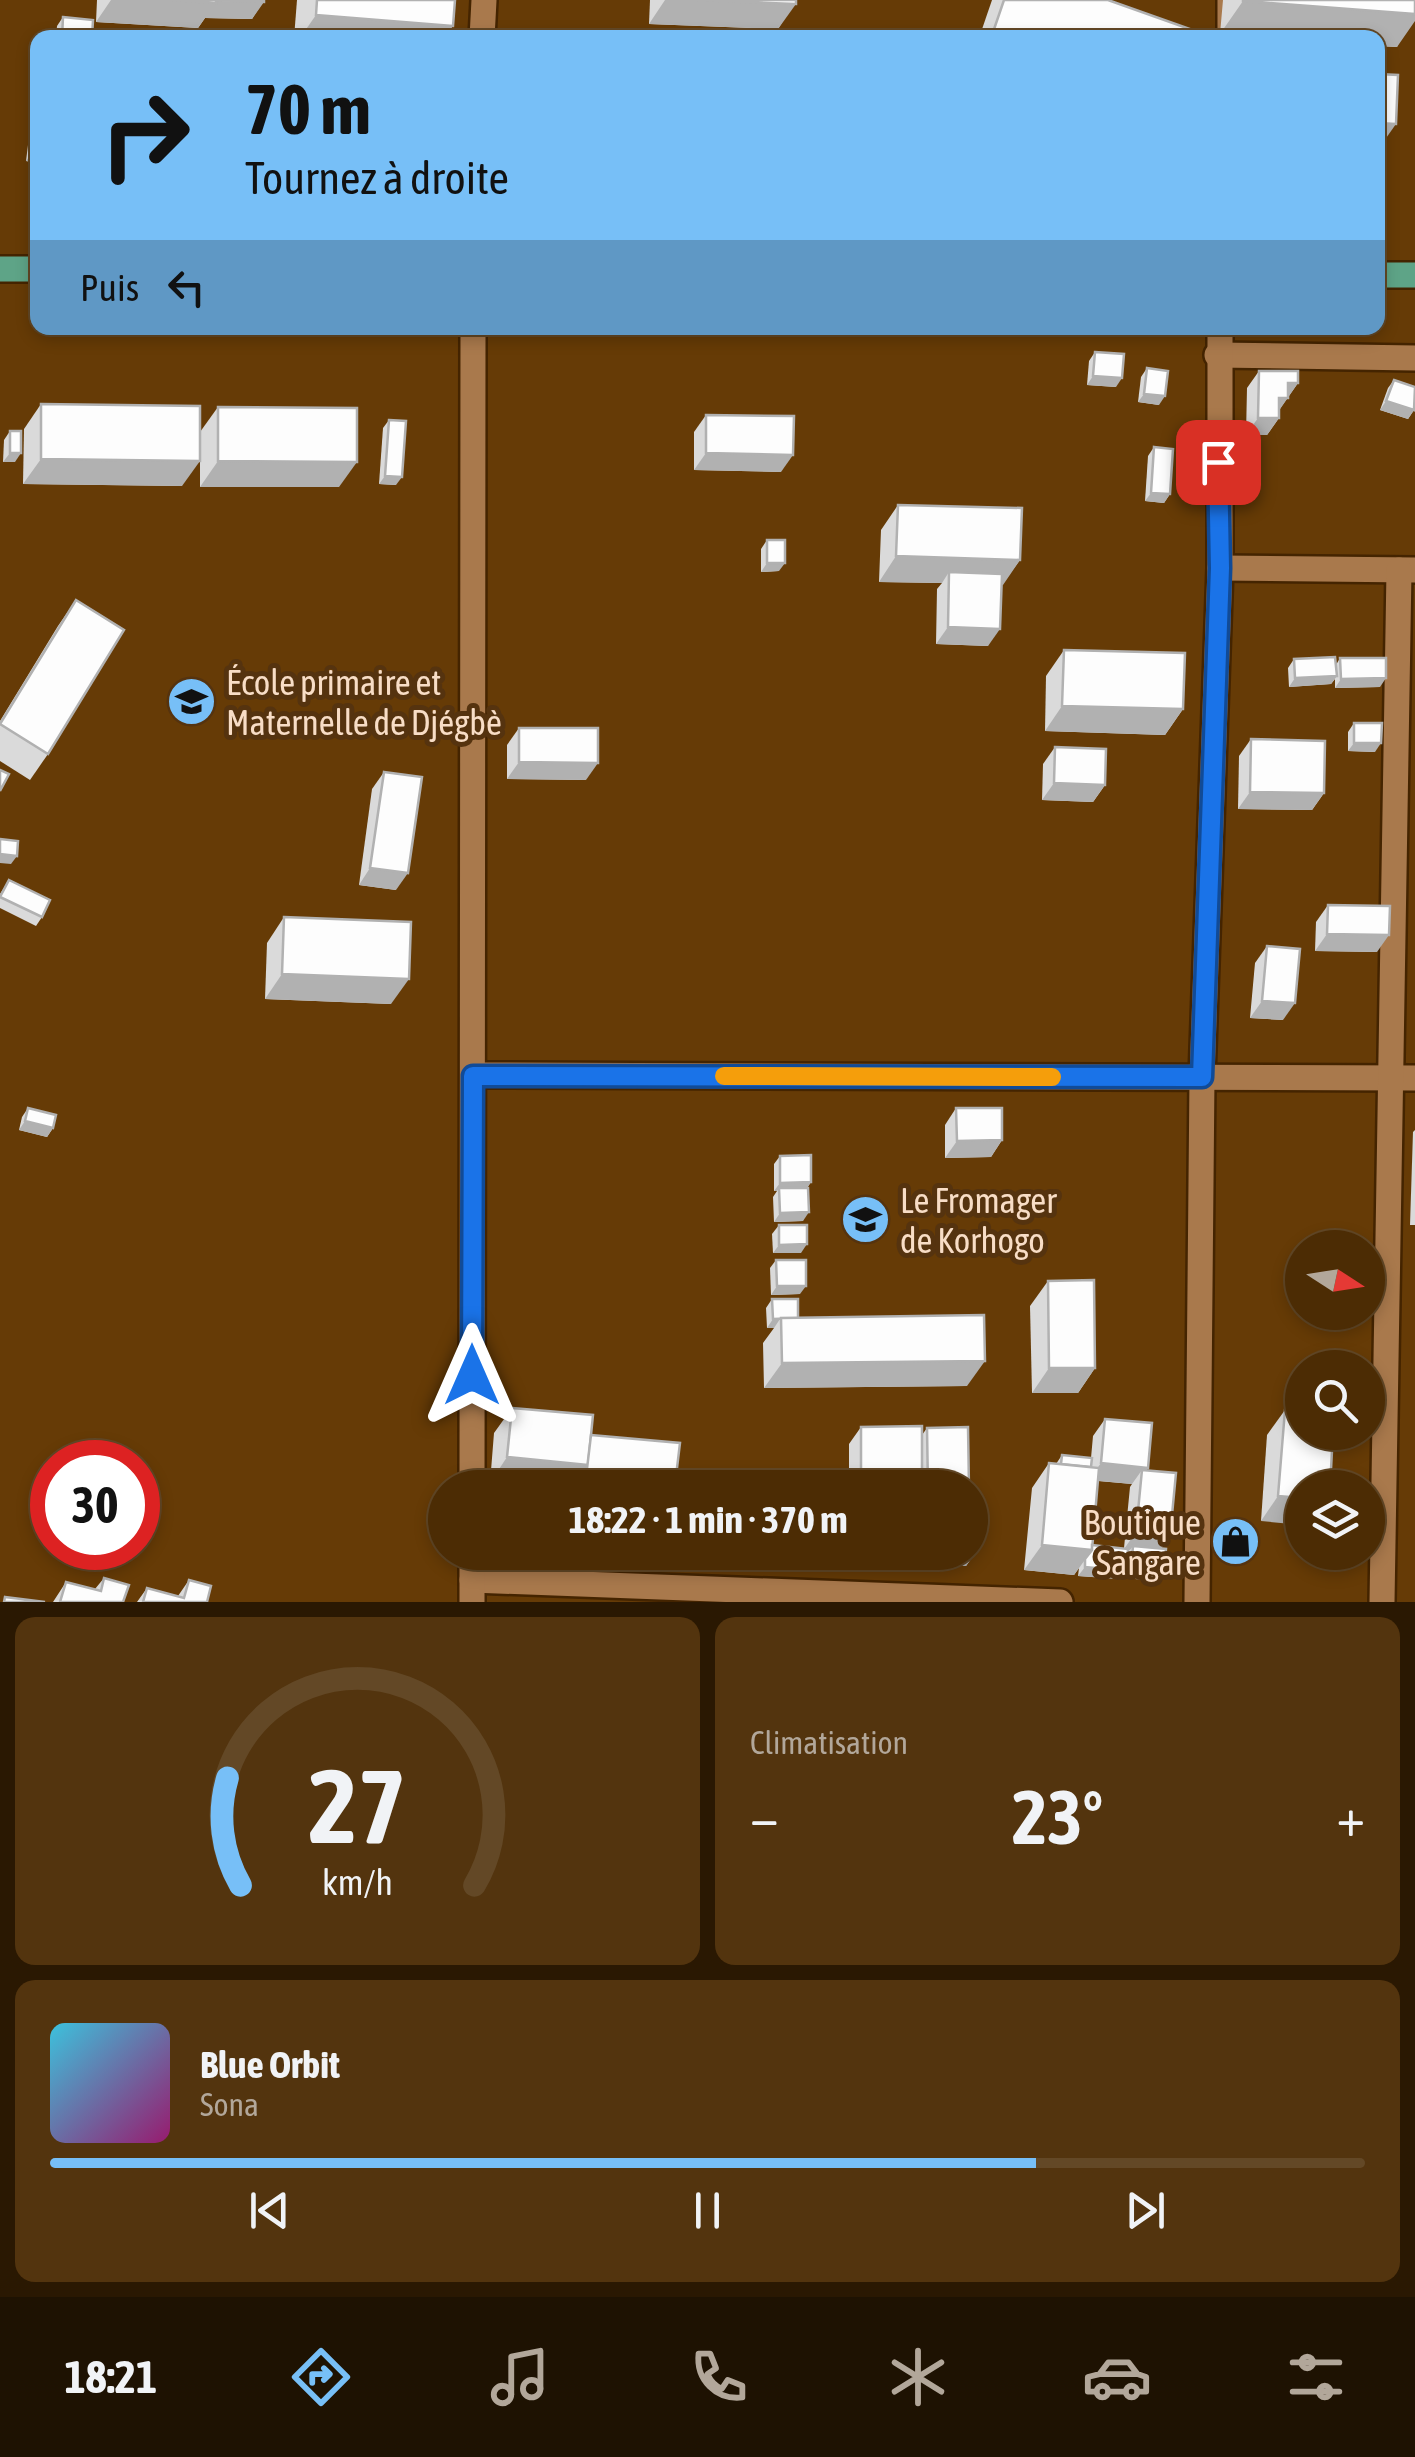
<!DOCTYPE html>
<html lang="fr">
<meta charset="utf-8">
<style>
body{margin:0;font-family:"Asap Condensed",sans-serif;background:#53340e;color:#f1f3f6;height:100vh;display:flex;flex-direction:column;font-size:38px;white-space:nowrap}
*{box-sizing:border-box;margin:0}
p{font-size:32px;color:#b2a79a}
.icon{flex:none;width:55px;height:55px;fill:none;stroke:currentColor;stroke-width:2;stroke-linecap:round;stroke-linejoin:round}
.map{position:relative;height:1602px;overflow:hidden}
.sheet{display:flex;flex-direction:column;gap:15px;padding:15px;background:#2a1802;flex:1}
.sheet>*{flex:none}
.hud{position:absolute;left:30px;top:30px;width:1355px;height:305px;border-radius:20px;box-shadow:0 5px 15px #0003,0 0 0 2px #634826;background:#77bff7;color:#111;overflow:hidden}
.needle{width:65px;rotate:102deg}
.controls{position:absolute;left:1285px;top:1230px;display:grid;gap:20px}
.controls a{display:grid;place-items:center;width:100px;height:100px;border-radius:50%;background:#4c2c04;box-shadow:0 5px 15px #0003,0 0 0 2px #634826;font-size:50px}
.speed{position:absolute;left:30px;top:1440px;display:flex;gap:20px;font-size:50px;font-weight:700;text-align:center}
.speed>*{display:grid;place-content:center;width:130px;height:130px;border-radius:50%;background:#4c2c04;box-shadow:0 5px 15px #0003,0 0 0 2px #634826;line-height:1}
.speed .limit{border:15px solid #d22;background:#fff;color:#111}
.pin{position:absolute;display:grid;place-items:center;width:85px;height:85px;color:#fff;margin:-42px;border-radius:20px;box-shadow:0 5px 15px #0006}
.me{position:absolute;width:110px;margin:-55px;rotate:0deg;stroke-linejoin:round;filter:drop-shadow(0 0 8px #0008)}
.turn{display:flex;align-items:center;gap:35px;height:210px;padding:0 50px;font-size:45px}
.turn .icon{width:130px;height:130px;stroke-width:2.5}
.turn b{display:block;font-size:70px;line-height:85px}
.then{display:flex;align-items:center;height:95px;padding:0 50px;background:#0003;gap:20px;font-size:38px}
.big{font-size:75px;font-weight:700;line-height:1.1}
.sheet .tile{flex:1;display:flex;flex-direction:column;justify-content:center;gap:15px;min-width:0;padding:0 35px;border-radius:20px;background:#53340e}
.sheet .dial{align-items:center;gap:0}
.dial svg{height:260px;overflow:visible;fill:none;stroke:#634826;stroke-width:7;stroke-linecap:round;text-anchor:middle}
.dial text{fill:#f1f3f6;stroke:none}
.song{display:flex;align-items:center;gap:30px}
.cover{width:120px;height:120px;border-radius:15px;background:linear-gradient(135deg,hsl(190 70% 55%),hsl(320 70% 35%))}
.played{height:10px;border-radius:5px;background:linear-gradient(90deg,#77bff7 75%,#634826 75%)}
.keys{display:flex;justify-content:space-around;direction:ltr}
.heat{display:flex;justify-content:space-between;align-items:center;font-size:55px;direction:ltr}
.sheet .tiles{flex:1;display:grid;gap:15px;grid-template-columns:1fr 1fr}
.tile:last-child{grid-column:span 2}
.trip{position:absolute;left:428px;top:1470px;width:560px;height:100px;border-radius:50px;background:#4c2c04;box-shadow:0 5px 15px #0003,0 0 0 2px #634826;font-weight:700;line-height:100px;text-align:center}
.tab-bar{display:flex;height:160px;justify-content:space-around;align-items:center;background:#1e1202;color:#b2a79a}
.tab-bar .icon{width:70px;height:70px}
.tab-bar .active{color:#77bff7}
.tab-bar b{font-size:45px;color:#f1f3f6}
.map>svg:first-child{display:block}
.lines{fill:none;stroke-linecap:round;stroke-linejoin:round}
.minor-casing{stroke:#442400;stroke-width:30}
.primary-casing{stroke:#442400;stroke-width:30}
.minor{stroke:#a9794c;stroke-width:25}
.primary{stroke:#5ea487;stroke-width:25}
.wall{fill:#dadada;fill-rule:evenodd}
.shaded-wall{fill:#b1b1b1}
.building{fill:#fdfdfd;stroke:#b1b1b1;stroke-width:2.5}
.route-casing{stroke:#114b97;stroke-width:25}
.route{stroke:#1a73e8;stroke-width:18}
.slow{stroke:#f59e0b;stroke-width:18}
.labels{text-anchor:middle;dominant-baseline:central;stroke-width:10;stroke-linejoin:round;paint-order:stroke}
.poi-label{font-size:35px;fill:#f8ddc6;stroke:#55330f;text-anchor:start}
</style>
<div class="map">
<svg width="1415" height="1602" viewBox="0 0 1415 1602">
<rect width="100%" height="100%" fill="#663b06"/>
<g class="lines">
<defs>
<g id="minor">
<path d="M482,38L484,0"/>
<path d="M1230,38V0"/>
<path d="M1217,355L1415,358"/>
<path d="M1220,568L1415,570"/>
<path d="M473,1075L1415,1078"/>
<path d="M472,1488L473,328"/>
<path d="M472,1580L1060,1602"/>
<path d="M472,1602V1552"/>
<path d="M1197,1602L1202,1077L1220,568V328"/>
<path d="M1382,1602L1399,570"/>
</g>
<g id="primary">
<path d="M0,269H38"/>
<path d="M1378,275H1415"/>
</g>
</defs>
<use href="#minor" class="minor-casing"/>
<use href="#primary" class="primary-casing"/>
<use href="#minor" class="minor"/>
<use href="#primary" class="primary"/>
</g>
<g class="wall">
<path d="M97,0H264L252,19L205,18L198,28L96,22Z"/>
<path d="M297,0H455L445,38H294Z"/>
<path d="M650,0H796L778,29L649,24Z"/>
<path d="M992,0H1108L1215,38H979Z"/>
<path d="M1223,0H1415L1397,47L1378,46V38L1220,34Z"/>
<path d="M63,17L92,38H56L57,26Z"/>
<path d="M38,126V163L26,161L29,137Z"/>
<path d="M1095,352L1116,387L1087,385L1089,361Z"/>
<path d="M1147,368L1159,405L1138,402L1141,377Z"/>
<path d="M1259,371L1298,383L1279,410V418L1267,435H1246L1247,388Z"/>
<path d="M1394,380L1414,410L1408,419L1380,410L1388,388Z"/>
<path d="M41,404L182,486L23,484L24,429Z"/>
<path d="M218,407L339,487H200V432Z"/>
<path d="M706,415L781,472L694,470V432Z"/>
<path d="M389,420L396,485L379,484L383,428Z"/>
<path d="M10,431L15,462H3L4,440Z"/>
<path d="M1154,447L1170,494L1164,503L1145,501L1148,456Z"/>
<path d="M898,505L1020,560L1001,585L988,646L936,644L937,589L942,583L879,582L881,530Z"/>
<path d="M767,540L779,571L761,572V549Z"/>
<path d="M76,600L48,754L30,780L0,761V721L58,626Z"/>
<path d="M1064,650L1183,709L1165,735L1045,731L1046,676Z"/>
<path d="M1340,658L1380,687L1335,688V679L1331,684L1289,687L1288,668L1294,659L1336,665Z"/>
<path d="M1354,723L1375,752L1348,751V732Z"/>
<path d="M519,728L586,780L507,779V745Z"/>
<path d="M1251,739L1324,793L1312,810L1238,809L1239,756Z"/>
<path d="M1055,747L1105,785L1093,802L1042,800L1043,764Z"/>
<path d="M384,772L396,890L359,885L372,789Z"/>
<path d="M9,880L42,917L36,926L0,908V894Z"/>
<path d="M1328,905L1377,952L1315,951L1316,922Z"/>
<path d="M284,917L391,1004L265,999L267,943Z"/>
<path d="M1267,946L1283,1020L1250,1018L1255,963Z"/>
<path d="M28,1108L53,1128L47,1137L19,1130L22,1117Z"/>
<path d="M956,1108L1002,1140L991,1157L945,1158V1125Z"/>
<path d="M1415,1130V1225H1410L1413,1132Z"/>
<path d="M780,1156L811,1182L807,1188L803,1221L774,1222L773,1197L777,1191H774V1164Z"/>
<path d="M779,1225L801,1253H773L772,1234Z"/>
<path d="M776,1260L800,1294L771,1295L770,1268Z"/>
<path d="M1048,1281L1095,1368L1078,1393H1032L1030,1306Z"/>
<path d="M772,1299L798,1318L967,1386L764,1388L763,1343L774,1328H767L766,1308Z"/>
<path d="M512,1408L591,1435L674,1488H575V1483H490L494,1433Z"/>
<path d="M1285,1410L1330,1488L1261,1521L1267,1435Z"/>
<path d="M1105,1419L1148,1468L1146,1470L1170,1536L1161,1549L1158,1581L1124,1578L1125,1572L1120,1579L1078,1576L1079,1568L1074,1575L1024,1570L1032,1488L1049,1463L1056,1464L1062,1455L1091,1458L1093,1436ZM1098,1481L1132,1484L1130,1487L1124,1548L1092,1545Z"/>
<path d="M861,1427L922,1435L927,1428L969,1488H916L915,1479L910,1486L849,1488V1444Z"/>
<path d="M978,1549L966,1566L895,1565V1552H970Z"/>
<path d="M846,1552H872V1554L866,1563H846Z"/>
<path d="M104,1578L123,1602H53L66,1582L95,1589Z"/>
<path d="M189,1580L207,1602H137L147,1588L178,1596Z"/>
</g>
<g class="shaded-wall">
<path d="M111,0H172L264,2L252,19L205,18L198,28L96,22Z"/>
<path d="M665,0H696L796,4L778,29L649,24Z"/>
<path d="M1243,1L1415,14V21L1397,47L1378,46V38H1266L1220,34Z"/>
<path d="M316,15L453,26L445,38H300Z"/>
<path d="M1378,123L1396,124L1384,141H1378Z"/>
<path d="M38,144V163L26,161Z"/>
<path d="M1093,376L1122,378L1116,387L1087,385Z"/>
<path d="M1288,383H1298L1276,415L1278,400Z"/>
<path d="M1144,394L1165,396L1159,405L1138,402Z"/>
<path d="M1386,401L1414,410L1408,419L1380,410Z"/>
<path d="M1258,418H1279L1267,435H1246Z"/>
<path d="M10,453H21L15,462H3Z"/>
<path d="M706,453L793,455L781,472L694,470Z"/>
<path d="M41,459L200,461L182,486L23,484Z"/>
<path d="M218,461L357,462L339,487H200Z"/>
<path d="M385,476L402,477L396,485L379,484Z"/>
<path d="M1151,493L1170,494L1164,503L1145,501Z"/>
<path d="M896,556L1020,560L1003,585L949,583V572L942,583L879,582Z"/>
<path d="M767,563H785L779,571L761,572Z"/>
<path d="M948,627L1000,629L988,646L936,644Z"/>
<path d="M1337,676L1331,684L1289,687L1295,678Z"/>
<path d="M1386,678L1380,687L1335,688L1341,679Z"/>
<path d="M1062,706L1183,709L1165,735L1045,731Z"/>
<path d="M1354,743H1381L1375,752L1348,751Z"/>
<path d="M519,762L598,763L586,780L507,779Z"/>
<path d="M1054,783L1105,785L1093,802L1042,800Z"/>
<path d="M1250,792L1324,793L1312,810L1238,809Z"/>
<path d="M0,854L17,856L11,864L0,863Z"/>
<path d="M370,868L408,873L396,890L359,885Z"/>
<path d="M1327,934L1389,935L1377,952L1315,951Z"/>
<path d="M282,974L409,979L391,1004L265,999Z"/>
<path d="M1262,1001L1295,1003L1283,1020L1250,1018Z"/>
<path d="M25,1121L53,1128L47,1137L19,1130Z"/>
<path d="M1002,1140L991,1157L945,1158L957,1141Z"/>
<path d="M811,1182L805,1191L779,1188L777,1191H774L780,1183Z"/>
<path d="M809,1212L803,1221L774,1222L780,1213Z"/>
<path d="M807,1244L801,1253H773L779,1245Z"/>
<path d="M777,1286H806L800,1294L771,1295Z"/>
<path d="M773,1319H780L774,1328H767Z"/>
<path d="M985,1361L967,1386L764,1388L782,1363Z"/>
<path d="M1049,1368H1095L1078,1393H1032Z"/>
<path d="M507,1457L588,1465L572,1488H542L490,1483Z"/>
<path d="M1101,1463L1148,1468L1142,1476V1470L1132,1484L1089,1480Z"/>
<path d="M922,1469L910,1486L853,1487V1482L861,1470Z"/>
<path d="M586,1477L675,1485L674,1488H584L585,1481L579,1488Z"/>
<path d="M1278,1496L1302,1498V1525L1261,1521Z"/>
<path d="M1136,1532L1170,1536L1158,1553L1133,1546L1130,1550L1124,1549Z"/>
<path d="M1042,1545L1092,1550L1074,1575L1024,1570Z"/>
<path d="M970,1549H978L966,1566L895,1565L904,1552H970Z"/>
<path d="M852,1554H872L866,1563H846Z"/>
<path d="M1085,1567L1126,1571L1120,1579L1078,1576Z"/>
<path d="M1131,1570L1164,1573L1158,1581L1124,1578Z"/>
</g>
<g class="building">
<path d="M172,0H216V3Z"/>
<path d="M216,0H264V2Z"/>
<path d="M317,0H455L453,26L316,15Z"/>
<path d="M696,0H796V4Z"/>
<path d="M1004,0H1108L1215,38H991Z"/>
<path d="M1243,0H1415V14L1243,1Z"/>
<path d="M63,17L93,20L92,38H62Z"/>
<path d="M1378,74L1398,75L1396,124L1378,123Z"/>
<path d="M1095,352L1124,354L1122,378L1093,376Z"/>
<path d="M1147,368L1168,371L1165,396L1144,394Z"/>
<path d="M1259,371H1298V383H1288V398H1279V418H1258Z"/>
<path d="M1394,380L1415,387L1414,410L1386,401Z"/>
<path d="M41,404L200,406V461L41,459Z"/>
<path d="M218,407L357,408V462L218,461Z"/>
<path d="M706,415L794,416L793,455L706,453Z"/>
<path d="M389,420L406,421L402,477L385,476Z"/>
<rect x="10" y="431" width="11" height="22"/>
<path d="M1154,447L1173,449L1170,494L1151,493Z"/>
<path d="M898,505L1022,508L1020,560L896,556Z"/>
<rect x="767" y="540" width="18" height="23"/>
<path d="M949,572L1002,574L1000,629L948,627Z"/>
<path d="M76,600L124,630L48,754L0,724Z"/>
<path d="M1064,650L1185,653L1183,709L1062,706Z"/>
<path d="M1335,657L1337,676L1295,678L1294,659Z"/>
<path d="M1340,658H1386V678L1341,679Z"/>
<path d="M1354,723H1382L1381,743H1354Z"/>
<path d="M519,728H598V763L519,762Z"/>
<path d="M1251,739L1325,741L1324,793L1250,792Z"/>
<path d="M1055,747L1106,749L1105,785L1054,783Z"/>
<path d="M0,770L9,774L0,791Z"/>
<path d="M384,772L422,777L408,873L370,868Z"/>
<path d="M0,839L18,841L17,856L0,854Z"/>
<path d="M9,880L50,900L42,917L0,897Z"/>
<path d="M1328,905L1390,906L1389,935L1327,934Z"/>
<path d="M284,917L411,922L409,979L282,974Z"/>
<path d="M1267,946L1300,949L1295,1003L1262,1001Z"/>
<path d="M28,1108L56,1115L53,1128L25,1121Z"/>
<path d="M956,1108H1002V1140L957,1141Z"/>
<path d="M811,1155V1182L780,1183V1156Z"/>
<path d="M779,1188H808L809,1212L780,1213Z"/>
<path d="M779,1225H807V1244L779,1245Z"/>
<path d="M776,1260H806V1286H777Z"/>
<path d="M1094,1280L1095,1368H1049L1048,1281Z"/>
<path d="M772,1299H798V1318L773,1319Z"/>
<path d="M984,1315L985,1361L782,1363L781,1318Z"/>
<path d="M512,1408L593,1415L588,1465L507,1457Z"/>
<path d="M1285,1410L1302,1411V1432H1333L1330,1488H1302V1498L1278,1496Z"/>
<path d="M1105,1419L1152,1423L1148,1468L1101,1463Z"/>
<path d="M922,1426V1469L861,1470V1427Z"/>
<path d="M968,1427L969,1488H928L927,1428Z"/>
<path d="M591,1435L680,1443L675,1485L586,1477Z"/>
<path d="M1062,1455L1092,1458L1091,1467L1061,1464Z"/>
<path d="M1049,1463L1099,1468L1092,1550L1042,1545Z"/>
<path d="M1142,1470L1176,1473L1170,1536L1136,1532Z"/>
<path d="M585,1481L656,1488H584Z"/>
<rect x="853" y="1482" width="31" height="6"/>
<path d="M970,1510H979L978,1549H970Z"/>
<path d="M1092,1545L1128,1549L1126,1571L1085,1567V1559L1092,1550Z"/>
<path d="M1133,1546L1166,1549L1164,1573L1131,1570Z"/>
<rect x="852" y="1552" width="20" height="2"/>
<path d="M104,1578L129,1585L123,1602H60L66,1582L101,1591Z"/>
<path d="M189,1580L211,1586L207,1602H143L147,1588L184,1598Z"/>
<path d="M5,1597L45,1602H4Z"/>
</g>
<g class="lines">
<defs>
<path id="route" d="M472,1375L473,1076L1202,1077L1220,568L1218,462"/>
</defs>
<use href="#route" class="route-casing"/>
<use href="#route" class="route"/>
<path class="slow" d="M724,1076L1052,1077"/>
</g>
<defs>
<symbol id="school-disc" viewBox="-11 -11 22 22"><circle r="9.5" fill="#77bff7" stroke="#55330f"/><path d="M0-5L7-2L0 1L-7-2ZM-4 1L0 2.5L4 1V4Q0 6-4 4Z" fill="#111"/></symbol>
<symbol id="shop-disc" viewBox="-11 -11 22 22"><circle r="9.5" fill="#77bff7" stroke="#55330f"/><path d="M-5-2.5h2.3a2.7 3.5 0 0 1 5.4 0H5L5.5 6h-11ZM-1.5-2.5h3a1.5 2.3 0 0 0-3 0Z" fill="#111"/></symbol>
</defs>
<g fill-rule="evenodd">
<use href="#school-disc" x="164" y="674" width="55" height="55"/>
<use href="#school-disc" x="838" y="1192" width="55" height="55"/>
<use href="#shop-disc" x="1208" y="1514" width="55" height="55"/>
</g>
<g class="labels">
<g class="poi-label">
<text x="226" y="682">École primaire et<tspan x="226" dy="40">Maternelle de Djégbè</tspan></text>
<text x="900" y="1200">Le Fromager<tspan x="900" dy="40">de Korhogo</tspan></text>
<text x="1201" y="1522" text-anchor="end">Boutique<tspan x="1201" dy="40">Sangare</tspan></text>
</g>
</g>
</svg>
<div class="controls">
<a><svg class="needle" viewBox="-14 -14 28 28"><path d="M0-13l5 13h-10z" fill="#e53935"/><path d="M0 13l5-13h-10z" fill="#b2a79a"/></svg></a>
<a><svg class="icon" aria-label="search" viewBox="0 0 24 24"><circle cx="10" cy="10" r="6"/><path d="M15 15l6 6"/></svg></a>
<a><svg class="icon" aria-label="layers" viewBox="0 0 24 24"><path d="M12 4l9 5-9 5-9-5zM3 14l9 5 9-5"/></svg></a>
</div>
<div class="speed"><div class="limit">30</div></div>
<div class="pin" style="left:1218px;top:462px;background:#d93025"><svg class="icon" aria-label="arrive" viewBox="0 0 24 24"><path d="M6 21V4h12l-3 4 3 4H6"/></svg></div>
<svg class="me" style="left:472px;top:1375px" viewBox="-20 -20 40 40"><path d="M0-17L14 15 0 8-14 15z" fill="#1a73e8" stroke="#fff" stroke-width="4"/></svg>
<div class="trip">18:22 · 1 min · 370 m</div>
<div class="hud">
<div class="turn"><svg class="icon" aria-label="right" viewBox="0 0 24 24"><path d="M7 20v-9h11M14 6l5 5-5 5"/></svg><div><b>70 m</b>Tournez à droite</div></div>
<div class="then">Puis<svg class="icon" aria-label="left" viewBox="0 0 24 24"><path d="M17 20v-9H6M10 6l-5 5 5 5"/></svg></div>
</div>
</div>
<section class="sheet">
<div class="tiles">
<div class="tile dial"><svg viewBox="0 0 100 80">
<path d="M14 69A42 42 0 1 1 86 69"/>
<path d="M14 69A42 42 0 0 1 10 36" stroke="#77bff7"/>
<text x="50" y="56" font-size="32" font-weight="700">27</text>
<text x="50" y="72" font-size="11">km/h</text>
</svg></div>
<div class="tile"><p>Climatisation</p>
<div class="heat"><a>−</a><b class="big">23°</b><a>+</a></div>
</div>
<div class="tile">
<div class="song"><i class="cover"></i><div><b>Blue Orbit</b><p>Sona</p></div></div>
<div class="played"></div>
<div class="keys"><svg class="icon" aria-label="previous" viewBox="0 0 24 24"><path d="M18 5L8 12l10 7zM5 5v14"/></svg><svg class="icon" aria-label="pause" viewBox="0 0 24 24"><path d="M8 5v14M16 5v14"/></svg><svg class="icon" aria-label="next" viewBox="0 0 24 24"><path d="M6 5l10 7-10 7zM19 5v14"/></svg></div>
</div>
</div>
</section>
<nav class="tab-bar">
<b>18:21</b>
<svg class="icon active" aria-label="directions" viewBox="0 0 24 24"><path d="M12 3l9 9-9 9-9-9zM9 14v-3h6M13 9l2 2-2 2"/></svg>
<svg class="icon" aria-label="music" viewBox="0 0 24 24"><path d="M9 18V5l10-2v13"/><circle cx="6" cy="18" r="3"/><circle cx="16" cy="16" r="3"/></svg>
<svg class="icon" aria-label="phone" viewBox="0 0 24 24"><path d="M5 4h4l2 5-3 2q2 4 5 5l2-3 5 2v4C11 20 4 13 5 4z"/></svg>
<svg class="icon" aria-label="climate" viewBox="0 0 24 24"><path d="M12 3v18M4 7l16 10M4 17L20 7"/></svg>
<svg class="icon" aria-label="car" viewBox="0 0 24 24"><path d="M5 17H2v-5l4-1 3-4h7l3 4 3 1v5h-3M9 17h6M6 11h13"/><circle cx="7" cy="17" r="2"/><circle cx="17" cy="17" r="2"/></svg>
<svg class="icon" aria-label="filters" viewBox="0 0 24 24"><path d="M4 7h16M4 17h16"/><circle cx="9" cy="7" r="2"/><circle cx="15" cy="17" r="2"/></svg>
</nav>
